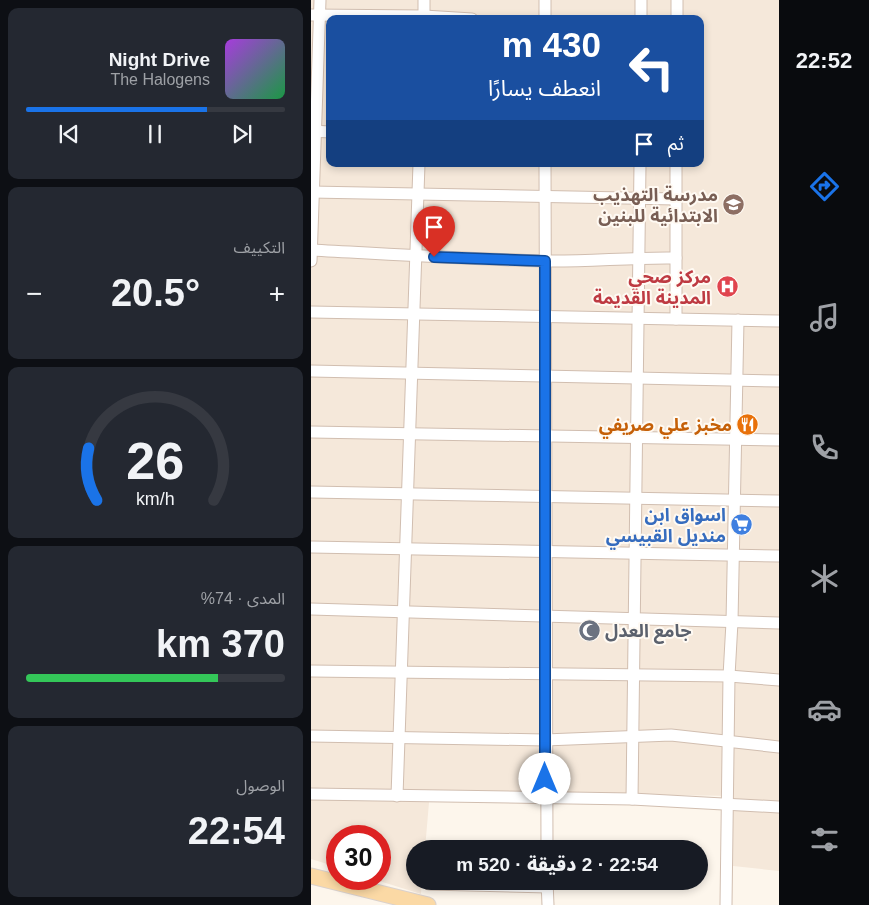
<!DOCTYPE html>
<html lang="ar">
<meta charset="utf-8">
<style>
body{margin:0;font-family:Helvetica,"Noto Sans Arabic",sans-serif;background:#242831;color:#f1f3f6;direction:rtl;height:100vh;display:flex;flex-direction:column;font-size:19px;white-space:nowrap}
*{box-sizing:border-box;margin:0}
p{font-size:16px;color:#9ea1a6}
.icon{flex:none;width:28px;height:28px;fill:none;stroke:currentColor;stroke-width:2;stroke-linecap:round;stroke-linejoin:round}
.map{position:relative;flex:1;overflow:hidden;direction:ltr}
.side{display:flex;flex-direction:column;gap:8px;padding:8px;background:#0d0f14;width:311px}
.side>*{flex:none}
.guide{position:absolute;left:15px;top:15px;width:378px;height:152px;border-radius:10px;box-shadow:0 2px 8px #0003;direction:rtl;background:#1a4fa0;color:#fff;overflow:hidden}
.speed{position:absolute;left:15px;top:825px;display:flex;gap:10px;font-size:25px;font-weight:700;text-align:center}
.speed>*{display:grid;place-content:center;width:65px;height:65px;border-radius:50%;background:#171b24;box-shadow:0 2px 8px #0003;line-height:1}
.speed .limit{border:8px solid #d22;background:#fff;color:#111}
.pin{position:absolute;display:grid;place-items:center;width:42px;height:42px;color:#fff;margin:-51px -21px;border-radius:50% 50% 50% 0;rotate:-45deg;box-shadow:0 0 5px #0007}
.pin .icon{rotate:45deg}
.me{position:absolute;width:55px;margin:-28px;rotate:0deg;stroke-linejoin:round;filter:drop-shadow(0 0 4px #0008)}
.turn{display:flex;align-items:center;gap:18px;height:105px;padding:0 20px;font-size:22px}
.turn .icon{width:65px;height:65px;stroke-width:2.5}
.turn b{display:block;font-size:35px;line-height:42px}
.then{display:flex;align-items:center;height:48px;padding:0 20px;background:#0003;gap:10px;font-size:19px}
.big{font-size:38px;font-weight:800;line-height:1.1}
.side .tile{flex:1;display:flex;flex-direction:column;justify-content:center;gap:8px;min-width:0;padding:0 18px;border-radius:10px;background:#242831}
.side .dial{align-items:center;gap:0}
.dial svg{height:130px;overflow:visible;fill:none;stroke:#363941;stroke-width:7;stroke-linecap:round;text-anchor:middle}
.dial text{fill:#f1f3f6;stroke:none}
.song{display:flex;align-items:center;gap:15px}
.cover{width:60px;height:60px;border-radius:8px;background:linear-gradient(135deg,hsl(280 70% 55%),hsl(140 70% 35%))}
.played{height:5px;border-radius:2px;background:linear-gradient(90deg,#1a73e8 70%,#363941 70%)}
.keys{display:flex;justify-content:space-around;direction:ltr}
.heat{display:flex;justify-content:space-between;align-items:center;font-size:28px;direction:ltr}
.charge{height:8px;border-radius:4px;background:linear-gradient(90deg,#34c759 74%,#363941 0)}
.trip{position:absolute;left:95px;top:840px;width:302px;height:50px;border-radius:25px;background:#171b24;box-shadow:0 2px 8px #0003;font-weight:800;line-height:50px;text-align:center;direction:rtl}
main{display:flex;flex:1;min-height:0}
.menu{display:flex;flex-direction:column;width:90px;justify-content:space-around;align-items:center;background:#090b0e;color:#9ea1a6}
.menu .icon{width:35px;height:35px}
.menu .on{color:#1a73e8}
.menu b{font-size:22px;color:#f1f3f6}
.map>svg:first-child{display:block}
.residential{fill:#f5e8da;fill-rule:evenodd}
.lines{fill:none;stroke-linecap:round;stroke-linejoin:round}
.minor-casing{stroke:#d1beb0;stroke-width:13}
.major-casing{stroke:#dad1cd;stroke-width:17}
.minor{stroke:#fff;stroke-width:11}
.major{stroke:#fbd9a5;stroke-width:15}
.route-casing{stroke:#114b97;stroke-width:12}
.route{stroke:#1a73e8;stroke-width:9}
.labels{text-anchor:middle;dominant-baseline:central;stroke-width:4;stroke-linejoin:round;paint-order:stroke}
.education-label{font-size:18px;font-weight:bold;fill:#785e54;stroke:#fffaf3;text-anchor:end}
.health-label{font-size:18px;font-weight:bold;fill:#be3a42;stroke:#fffaf3;text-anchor:end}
.food-label{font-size:18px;font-weight:bold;fill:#c56008;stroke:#fffaf3;text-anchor:end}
.shop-label{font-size:18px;font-weight:bold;fill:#366cbe;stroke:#fffaf3;text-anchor:end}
.worship-label{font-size:18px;font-weight:bold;fill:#5b616d;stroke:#fffaf3;text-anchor:start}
</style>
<main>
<nav class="menu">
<b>22:52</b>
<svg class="icon on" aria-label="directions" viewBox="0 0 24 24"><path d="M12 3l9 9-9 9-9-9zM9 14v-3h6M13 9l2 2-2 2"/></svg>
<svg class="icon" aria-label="music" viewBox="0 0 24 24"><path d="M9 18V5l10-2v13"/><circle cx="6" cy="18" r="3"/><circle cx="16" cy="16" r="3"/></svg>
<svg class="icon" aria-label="phone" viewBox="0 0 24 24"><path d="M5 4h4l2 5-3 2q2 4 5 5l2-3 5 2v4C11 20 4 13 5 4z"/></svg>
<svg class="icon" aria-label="climate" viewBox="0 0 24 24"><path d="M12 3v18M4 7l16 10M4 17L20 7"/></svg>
<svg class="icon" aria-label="car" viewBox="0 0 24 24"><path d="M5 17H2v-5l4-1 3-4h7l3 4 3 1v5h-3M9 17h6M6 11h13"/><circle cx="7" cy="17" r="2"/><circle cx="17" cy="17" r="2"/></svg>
<svg class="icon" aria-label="filters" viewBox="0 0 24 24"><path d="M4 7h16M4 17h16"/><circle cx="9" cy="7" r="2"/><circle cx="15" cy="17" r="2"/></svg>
</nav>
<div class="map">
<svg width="468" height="905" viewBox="0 0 468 905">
<rect width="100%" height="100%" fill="#fdf6ec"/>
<path class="residential" d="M0,0H468V871L422,866V796L119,791L114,849H104V881H111L110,894L62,879H69V836H26V867L0,859ZM19,19H389V164H19Z"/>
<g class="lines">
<defs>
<g id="minor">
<path d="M234,0V19"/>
<path d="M0,15L113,16L161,19"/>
<path d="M113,19V0"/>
<path d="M330,19V0"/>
<path d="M366,19V0"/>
<path d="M0,131L19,132"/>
<path d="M234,164L236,849"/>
<path d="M0,192L365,199"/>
<path d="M0,250C77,254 155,259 232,261C276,262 321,257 365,258"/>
<path d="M0,261L9,0"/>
<path d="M0,312L468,321"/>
<path d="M365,319V164"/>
<path d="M0,371L468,381"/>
<path d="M0,432L468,440"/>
<path d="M0,492L468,501"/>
<path d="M0,547L468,556"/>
<path d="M0,609L468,623"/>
<path d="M0,671L418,676L468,680"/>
<path d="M0,736L234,740L360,735L468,747"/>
<path d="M0,794L321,799L468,807"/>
<path d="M86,796L108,164"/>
<path d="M321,799L329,164"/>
<path d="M134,848L135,849"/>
<path d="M236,881L237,905"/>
<path d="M118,884L237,887"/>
<path d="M415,905L418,676L421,622L427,320"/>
</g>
<path id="major" d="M0,876L117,905"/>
</defs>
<use href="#minor" class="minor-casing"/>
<use href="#major" class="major-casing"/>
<use href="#minor" class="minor"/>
<use href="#major" class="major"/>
</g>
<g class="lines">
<defs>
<path id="route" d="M123,257L234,261V779"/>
</defs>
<use href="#route" class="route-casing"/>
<use href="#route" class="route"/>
</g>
<defs>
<symbol id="school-disc" viewBox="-11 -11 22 22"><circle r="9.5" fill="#8d6e63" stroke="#fffaf3"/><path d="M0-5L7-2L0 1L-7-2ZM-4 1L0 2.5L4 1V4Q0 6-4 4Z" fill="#fff"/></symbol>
<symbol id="hospital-disc" viewBox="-11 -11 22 22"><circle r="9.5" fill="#e0444e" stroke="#fffaf3"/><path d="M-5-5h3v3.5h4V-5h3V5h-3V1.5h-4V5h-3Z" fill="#fff"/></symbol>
<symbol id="restaurant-disc" viewBox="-11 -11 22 22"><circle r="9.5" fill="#e8710a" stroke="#fffaf3"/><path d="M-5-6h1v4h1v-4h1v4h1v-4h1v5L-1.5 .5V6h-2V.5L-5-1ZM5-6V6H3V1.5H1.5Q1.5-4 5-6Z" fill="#fff"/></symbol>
<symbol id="supermarket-disc" viewBox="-11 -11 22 22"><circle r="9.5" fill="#3f7fe0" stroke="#fffaf3"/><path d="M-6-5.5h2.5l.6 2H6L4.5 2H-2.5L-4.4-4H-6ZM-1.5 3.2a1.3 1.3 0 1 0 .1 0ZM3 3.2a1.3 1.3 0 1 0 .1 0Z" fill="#fff"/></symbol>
<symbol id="mosque-disc" viewBox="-11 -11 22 22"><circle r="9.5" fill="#6b7280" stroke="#fffaf3"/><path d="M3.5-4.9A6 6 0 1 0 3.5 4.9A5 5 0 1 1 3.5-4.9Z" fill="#fff"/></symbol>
</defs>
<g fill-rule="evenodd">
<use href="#school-disc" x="410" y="192" width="25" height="25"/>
<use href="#hospital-disc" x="404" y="274" width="25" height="25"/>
<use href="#restaurant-disc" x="424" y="412" width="25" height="25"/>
<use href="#supermarket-disc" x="418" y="512" width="25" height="25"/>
<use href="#mosque-disc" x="266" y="618" width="25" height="25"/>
</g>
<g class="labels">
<g class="education-label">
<text x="407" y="195">مدرسة التهذيب<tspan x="407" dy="21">الابتدائية للبنين</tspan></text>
</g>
<g class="health-label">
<text x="400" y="277">مركز صحي<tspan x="400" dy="21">المدينة القديمة</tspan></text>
</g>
<g class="food-label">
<text x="421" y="425">مخبز علي صريفي</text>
</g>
<g class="shop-label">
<text x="415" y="515">اسواق ابن<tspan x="415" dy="21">منديل القبيسي</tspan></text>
</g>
<g class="worship-label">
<text x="294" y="631">جامع العدل</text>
</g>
</g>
</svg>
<div class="speed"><div class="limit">30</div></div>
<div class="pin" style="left:123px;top:257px;background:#d93025"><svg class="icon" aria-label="arrive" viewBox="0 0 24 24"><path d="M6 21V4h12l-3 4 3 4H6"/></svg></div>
<svg class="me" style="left:234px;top:779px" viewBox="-20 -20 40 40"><circle r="19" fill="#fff"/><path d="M0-13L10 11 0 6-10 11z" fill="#1a73e8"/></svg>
<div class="trip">22:54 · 2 دقيقة · 520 m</div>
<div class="guide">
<div class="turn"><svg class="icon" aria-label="left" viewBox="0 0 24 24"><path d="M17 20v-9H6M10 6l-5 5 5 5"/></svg><div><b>430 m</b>انعطف يسارًا</div></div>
<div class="then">ثم<svg class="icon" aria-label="arrive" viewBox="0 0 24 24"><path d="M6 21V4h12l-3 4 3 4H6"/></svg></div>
</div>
</div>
<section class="side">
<div class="tile">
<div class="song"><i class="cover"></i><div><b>Night Drive</b><p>The Halogens</p></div></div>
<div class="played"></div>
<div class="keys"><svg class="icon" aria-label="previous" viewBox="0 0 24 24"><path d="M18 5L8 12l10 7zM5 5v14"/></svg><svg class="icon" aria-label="pause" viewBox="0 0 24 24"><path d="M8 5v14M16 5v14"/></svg><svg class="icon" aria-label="next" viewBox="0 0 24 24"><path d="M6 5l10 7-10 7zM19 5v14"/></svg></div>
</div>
<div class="tile"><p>التكييف</p>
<div class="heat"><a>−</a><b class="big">20.5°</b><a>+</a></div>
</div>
<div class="tile dial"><svg viewBox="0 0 100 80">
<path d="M14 69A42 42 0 1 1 86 69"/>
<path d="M14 69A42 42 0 0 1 9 37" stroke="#1a73e8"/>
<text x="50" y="56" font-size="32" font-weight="700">26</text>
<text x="50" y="72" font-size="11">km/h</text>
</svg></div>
<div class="tile"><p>المدى · 74%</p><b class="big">370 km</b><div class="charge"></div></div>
<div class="tile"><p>الوصول</p><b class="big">22:54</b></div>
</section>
</main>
